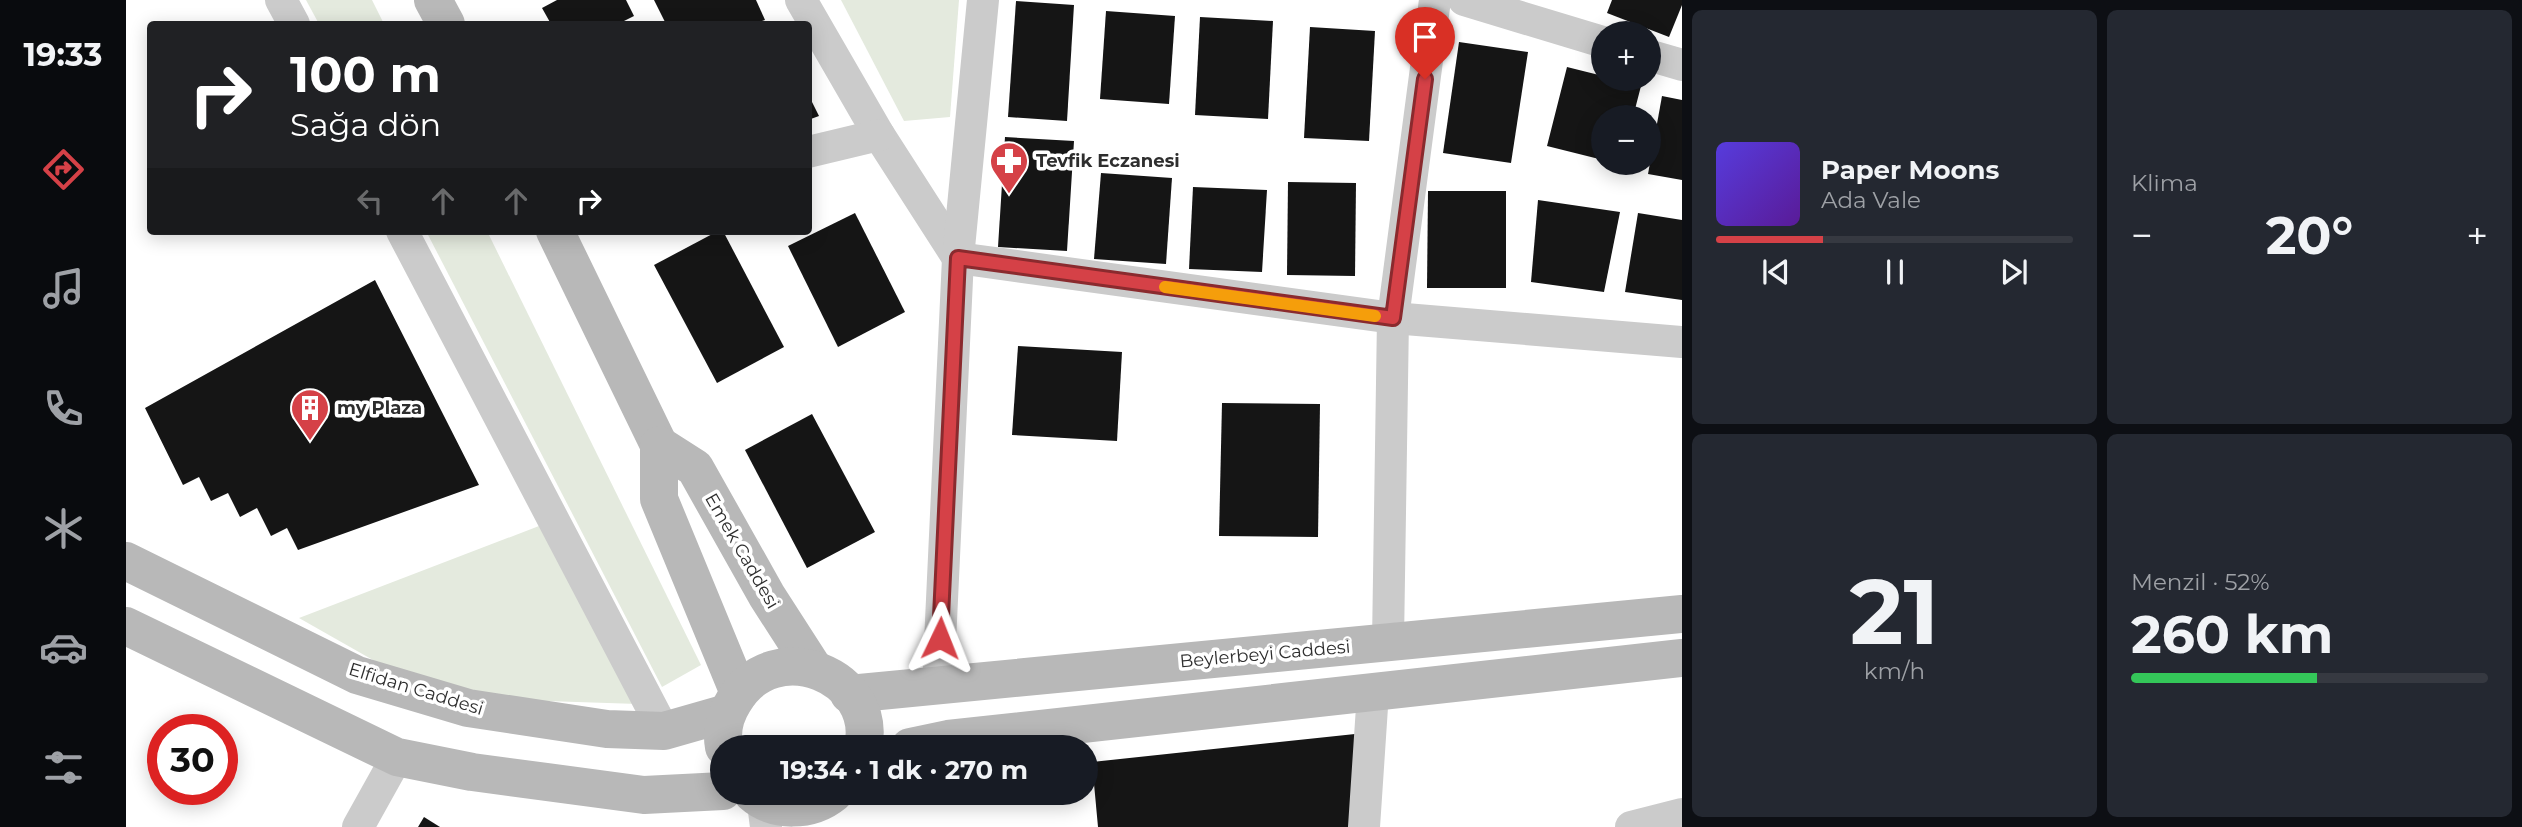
<!DOCTYPE html>
<html lang="tr">
<meta charset="utf-8">
<style>
body{margin:0;font-family:Montserrat,sans-serif;background:#242831;color:#f1f3f6;height:100vh;display:flex;flex-direction:column;font-size:26px;white-space:nowrap}
*{box-sizing:border-box;margin:0}
p{font-size:23px;color:#9ea1a6}
.icon{flex:none;width:38px;height:38px;fill:none;stroke:currentColor;stroke-width:2;stroke-linecap:round;stroke-linejoin:round}
.map{position:relative;flex:1;overflow:hidden}
.sheet{display:flex;flex-direction:column;gap:10px;padding:10px;background:#0d0f14;width:840px}
.sheet>*{flex:none}
.hud{position:absolute;left:21px;top:21px;width:665px;height:214px;border-radius:7px;box-shadow:0 4px 18px #0003;background:#202124;color:#fff;overflow:hidden}
.fabs{position:absolute;left:1465px;top:21px;display:grid;gap:14px}
.fabs a{display:grid;place-items:center;width:70px;height:70px;border-radius:50%;background:#171b24;box-shadow:0 4px 18px #0003;font-size:35px}
.speed{position:absolute;left:21px;top:714px;display:flex;gap:14px;font-size:35px;font-weight:700;text-align:center}
.speed>*{display:grid;place-content:center;width:91px;height:91px;border-radius:50%;background:#171b24;box-shadow:0 4px 18px #0003;line-height:1}
.speed .limit{border:10px solid #d22;background:#fff;color:#111}
.pin{position:absolute;display:grid;place-items:center;width:60px;height:60px;color:#fff;margin:-72px -30px;border-radius:50% 50% 50% 0;rotate:-45deg;box-shadow:0 0 7px #0007}
.pin .icon{rotate:45deg}
.me{position:absolute;width:77px;margin:-38px;rotate:2deg;stroke-linejoin:round;filter:drop-shadow(0 0 5px #0008)}
.turn{display:flex;align-items:center;gap:24px;height:147px;padding:0 28px;font-size:32px}
.turn .icon{width:91px;height:91px;stroke-width:2.5}
.turn b{display:block;font-size:49px;line-height:60px}
.lanes{display:flex;align-items:center;height:66px;padding:0 28px;background:#0003;justify-content:center;gap:35px;direction:ltr}
.lanes .off{opacity:.35}
.big{font-size:52px;font-weight:700;line-height:1.1}
.sheet .tile{flex:1;display:flex;flex-direction:column;justify-content:center;gap:10px;min-width:0;padding:0 24px;border-radius:10px;background:#242831}
.sheet .dial{align-items:center;gap:0}
.dial b{font-size:91px;line-height:1}
.song{display:flex;align-items:center;gap:21px}
.cover{width:84px;height:84px;border-radius:10px;background:linear-gradient(135deg,hsl(250 70% 55%),hsl(270 70% 35%))}
.played{height:7px;border-radius:4px;background:linear-gradient(90deg,#d54147 30%,#363941 30%)}
.keys{display:flex;justify-content:space-around;direction:ltr}
.heat{display:flex;justify-content:space-between;align-items:center;font-size:38px;direction:ltr}
.charge{height:10px;border-radius:5px;background:linear-gradient(90deg,#34c759 52%,#363941 0)}
.sheet .tiles{flex:1;display:grid;gap:10px;grid-template-columns:repeat(2,1fr)}
.trip{position:absolute;left:584px;top:735px;width:388px;height:70px;border-radius:35px;background:#171b24;box-shadow:0 4px 18px #0003;font-weight:700;line-height:70px;text-align:center}
main{display:flex;flex:1;min-height:0}
.tabs{display:flex;flex-direction:column;width:126px;justify-content:space-around;align-items:center;background:#090b0e;color:#9ea1a6}
.tabs .icon{width:49px;height:49px}
.tabs .active{color:#d54147}
.tabs b{font-size:32px;color:#f1f3f6}
.map>svg:first-child{display:block}
.green{fill:#e4eade}
.building{fill:#151515}
.lines{fill:none;stroke-linecap:round;stroke-linejoin:round}
.street{stroke:#cbcbcb;stroke-width:32}
.secondary{stroke:#b8b8b8;stroke-width:38}
.route-casing{stroke:#8a2a2e;stroke-width:18}
.route{stroke:#d54147;stroke-width:12}
.slow{stroke:#f59e0b;stroke-width:12}
.labels{text-anchor:middle;dominant-baseline:central;stroke-width:7;stroke-linejoin:round;paint-order:stroke}
.poi-label{font-size:18px;font-weight:bold;fill:#2e2e2e;stroke:#fff;text-anchor:start}
.street-label{font-size:18px;fill:#2e2e2e;stroke:#fff}
</style>
<main>
<nav class="tabs">
<b>19:33</b>
<svg class="icon active" aria-label="directions" viewBox="0 0 24 24"><path d="M12 3l9 9-9 9-9-9zM9 14v-3h6M13 9l2 2-2 2"/></svg>
<svg class="icon" aria-label="music" viewBox="0 0 24 24"><path d="M9 18V5l10-2v13"/><circle cx="6" cy="18" r="3"/><circle cx="16" cy="16" r="3"/></svg>
<svg class="icon" aria-label="phone" viewBox="0 0 24 24"><path d="M5 4h4l2 5-3 2q2 4 5 5l2-3 5 2v4C11 20 4 13 5 4z"/></svg>
<svg class="icon" aria-label="climate" viewBox="0 0 24 24"><path d="M12 3v18M4 7l16 10M4 17L20 7"/></svg>
<svg class="icon" aria-label="car" viewBox="0 0 24 24"><path d="M5 17H2v-5l4-1 3-4h7l3 4 3 1v5h-3M9 17h6M6 11h13"/><circle cx="7" cy="17" r="2"/><circle cx="17" cy="17" r="2"/></svg>
<svg class="icon" aria-label="filters" viewBox="0 0 24 24"><path d="M4 7h16M4 17h16"/><circle cx="9" cy="7" r="2"/><circle cx="15" cy="17" r="2"/></svg>
</nav>
<div class="map">
<svg width="1556" height="827" viewBox="0 0 1556 827">
<rect width="100%" height="100%" fill="#fff"/>
<g class="green">
<path d="M180,0H246L258,24H193Z"/>
<path d="M715,0H833L824,117L778,121Z"/>
<path d="M300,231H361L575,665L536,687Z"/>
<path d="M413,526L512,704L363,699L254,664L173,618Z"/>
</g>
<g class="building">
<path d="M431,0H500L508,16L492,24H425L416,8Z"/>
<path d="M528,0H630L639,20L628,24H540Z"/>
<path d="M1486,0H1556V5L1543,37L1481,13Z"/>
<path d="M890,1L948,5L941,121L882,117Z"/>
<path d="M980,11L1049,16L1043,104L974,99Z"/>
<path d="M1074,17L1147,21L1142,119L1069,115Z"/>
<path d="M1184,27L1249,31L1243,141L1178,138Z"/>
<path d="M1333,42L1402,52L1385,163L1317,153Z"/>
<path d="M1441,67L1477,76V79H1487L1515,86L1507,117H1477V160L1421,146Z"/>
<path d="M682,94L693,116L682,120Z"/>
<path d="M1536,96L1556,100V180L1522,174Z"/>
<path d="M879,137L948,141L941,251L872,247Z"/>
<path d="M975,173L1046,178L1040,264L968,259Z"/>
<path d="M1162,182L1230,183L1229,276L1161,275Z"/>
<path d="M1067,187L1141,190L1136,272L1063,269Z"/>
<path d="M1302,191H1380V288H1301Z"/>
<path d="M1412,200L1494,212L1478,292L1405,282Z"/>
<path d="M729,213L779,312L712,347L662,246Z"/>
<path d="M1512,213L1556,220V300L1499,292Z"/>
<path d="M592,231H597L658,347L591,383L528,265Z"/>
<path d="M249,280L353,485L172,550L161,528L145,536L131,508L114,517L102,493L85,501L73,477L57,485L19,408Z"/>
<path d="M892,346L996,352L991,441L886,435Z"/>
<path d="M1096,403L1194,404L1192,537L1093,536Z"/>
<path d="M686,414L749,532L681,568L619,450Z"/>
<path d="M1229,734V827H972L966,762Z"/>
<path d="M298,817L314,827H292Z"/>
</g>
<g class="lines">
<g class="street">
<path d="M155,0L168,24"/>
<path d="M675,0L753,135L832,258L1267,318L1556,342"/>
<path d="M1338,0L1477,42"/>
<path d="M1522,55L1556,65"/>
<path d="M682,152L753,135"/>
<path d="M276,231L538,731"/>
<path d="M1262,642L1267,318L1309,0"/>
<path d="M812,685L832,258L857,0"/>
<path d="M637,803L640,827"/>
<path d="M232,827L271,757"/>
<path d="M1238,827L1247,692"/>
<path d="M1505,827L1556,814"/>
</g>
<g class="secondary">
<path d="M307,0L320,24"/>
<path d="M429,231L533,445"/>
<path d="M0,561L231,675L342,708L481,729L538,731L601,713"/>
<path d="M0,626L271,757L346,772L518,795L597,791"/>
<path d="M613,693L533,499V445L569,468L641,596L688,669"/>
<path d="M723,694L1556,614"/>
<path d="M598,747C595,731 599,715 608,701C649,632 753,677 737,747"/>
<path d="M784,747L822,739L1556,658"/>
<path d="M626,793C648,813 685,812 708,793"/>
</g>
</g>
<g class="lines">
<defs>
<path id="route" d="M814,638L832,258L1267,318L1299,79"/>
</defs>
<use href="#route" class="route-casing"/>
<use href="#route" class="route"/>
<path class="slow" d="M1039,287L1249,316"/>
</g>
<defs>
<symbol id="pharmacy-pin" viewBox="-11 -11 22 30"><path d="M0 17L-7.5 6A9.5 9.5 0 1 1 7.5 6Z" fill="#d54147" stroke="#fff"/><path d="M-2-6h4v4h4v4h-4v4h-4v-4h-4v-4h4Z" fill="#fff"/></symbol>
<symbol id="building-pin" viewBox="-11 -11 22 30"><path d="M0 17L-7.5 6A9.5 9.5 0 1 1 7.5 6Z" fill="#d54147" stroke="#fff"/><path d="M-4-6H4V6H1V3H-1V6H-4ZM-2.5-4.3h1.7v1.8h-1.7ZM.8-4.3h1.7v1.8H.8ZM-2.5-1h1.7V.8h-1.7ZM.8-1h1.7V.8H.8Z" fill="#fff"/></symbol>
</defs>
<g fill-rule="evenodd">
<use href="#pharmacy-pin" x="861" y="139" width="44" height="60"/>
<use href="#building-pin" x="162" y="386" width="44" height="60"/>
</g>
<g class="labels">
<g class="poi-label">
<text x="910" y="161">Tevfik Eczanesi</text>
<text x="211" y="408">my Plaza</text>
</g>
<g class="street-label">
<text transform="translate(616 551) rotate(60)">Emek Caddesi</text>
<text transform="translate(1139 654) rotate(-5)">Beylerbeyi Caddesi</text>
<text transform="translate(290 689) rotate(17)">Elfidan Caddesi</text>
</g>
</g>
</svg>
<div class="fabs">
<a>+</a>
<a>−</a>
</div>
<div class="speed"><div class="limit">30</div></div>
<div class="pin" style="left:1299px;top:79px;background:#d93025"><svg class="icon" aria-label="arrive" viewBox="0 0 24 24"><path d="M6 21V4h12l-3 4 3 4H6"/></svg></div>
<svg class="me" style="left:814px;top:638px" viewBox="-20 -20 40 40"><path d="M0-17L14 15 0 8-14 15z" fill="#d54147" stroke="#fff" stroke-width="4"/></svg>
<div class="trip">19:34 · 1 dk · 270 m</div>
<div class="hud">
<div class="turn"><svg class="icon" aria-label="right" viewBox="0 0 24 24"><path d="M7 20v-9h11M14 6l5 5-5 5"/></svg><div><b>100 m</b>Sağa dön</div></div>
<div class="lanes"><svg class="icon off" aria-label="left" viewBox="0 0 24 24"><path d="M17 20v-9H6M10 6l-5 5 5 5"/></svg><svg class="icon off" aria-label="ahead" viewBox="0 0 24 24"><path d="M12 20V5M6 11l6-6 6 6"/></svg><svg class="icon off" aria-label="ahead" viewBox="0 0 24 24"><path d="M12 20V5M6 11l6-6 6 6"/></svg><svg class="icon" aria-label="right" viewBox="0 0 24 24"><path d="M7 20v-9h11M14 6l5 5-5 5"/></svg></div>
</div>
</div>
<section class="sheet">
<div class="tiles">
<div class="tile">
<div class="song"><i class="cover"></i><div><b>Paper Moons</b><p>Ada Vale</p></div></div>
<div class="played"></div>
<div class="keys"><svg class="icon" aria-label="previous" viewBox="0 0 24 24"><path d="M18 5L8 12l10 7zM5 5v14"/></svg><svg class="icon" aria-label="pause" viewBox="0 0 24 24"><path d="M8 5v14M16 5v14"/></svg><svg class="icon" aria-label="next" viewBox="0 0 24 24"><path d="M6 5l10 7-10 7zM19 5v14"/></svg></div>
</div>
<div class="tile"><p>Klima</p>
<div class="heat"><a>−</a><b class="big">20°</b><a>+</a></div>
</div>
<div class="tile dial"><b>21</b><p>km/h</p></div>
<div class="tile"><p>Menzil · 52%</p><b class="big">260 km</b><div class="charge"></div></div>
</div>
</section>
</main>
